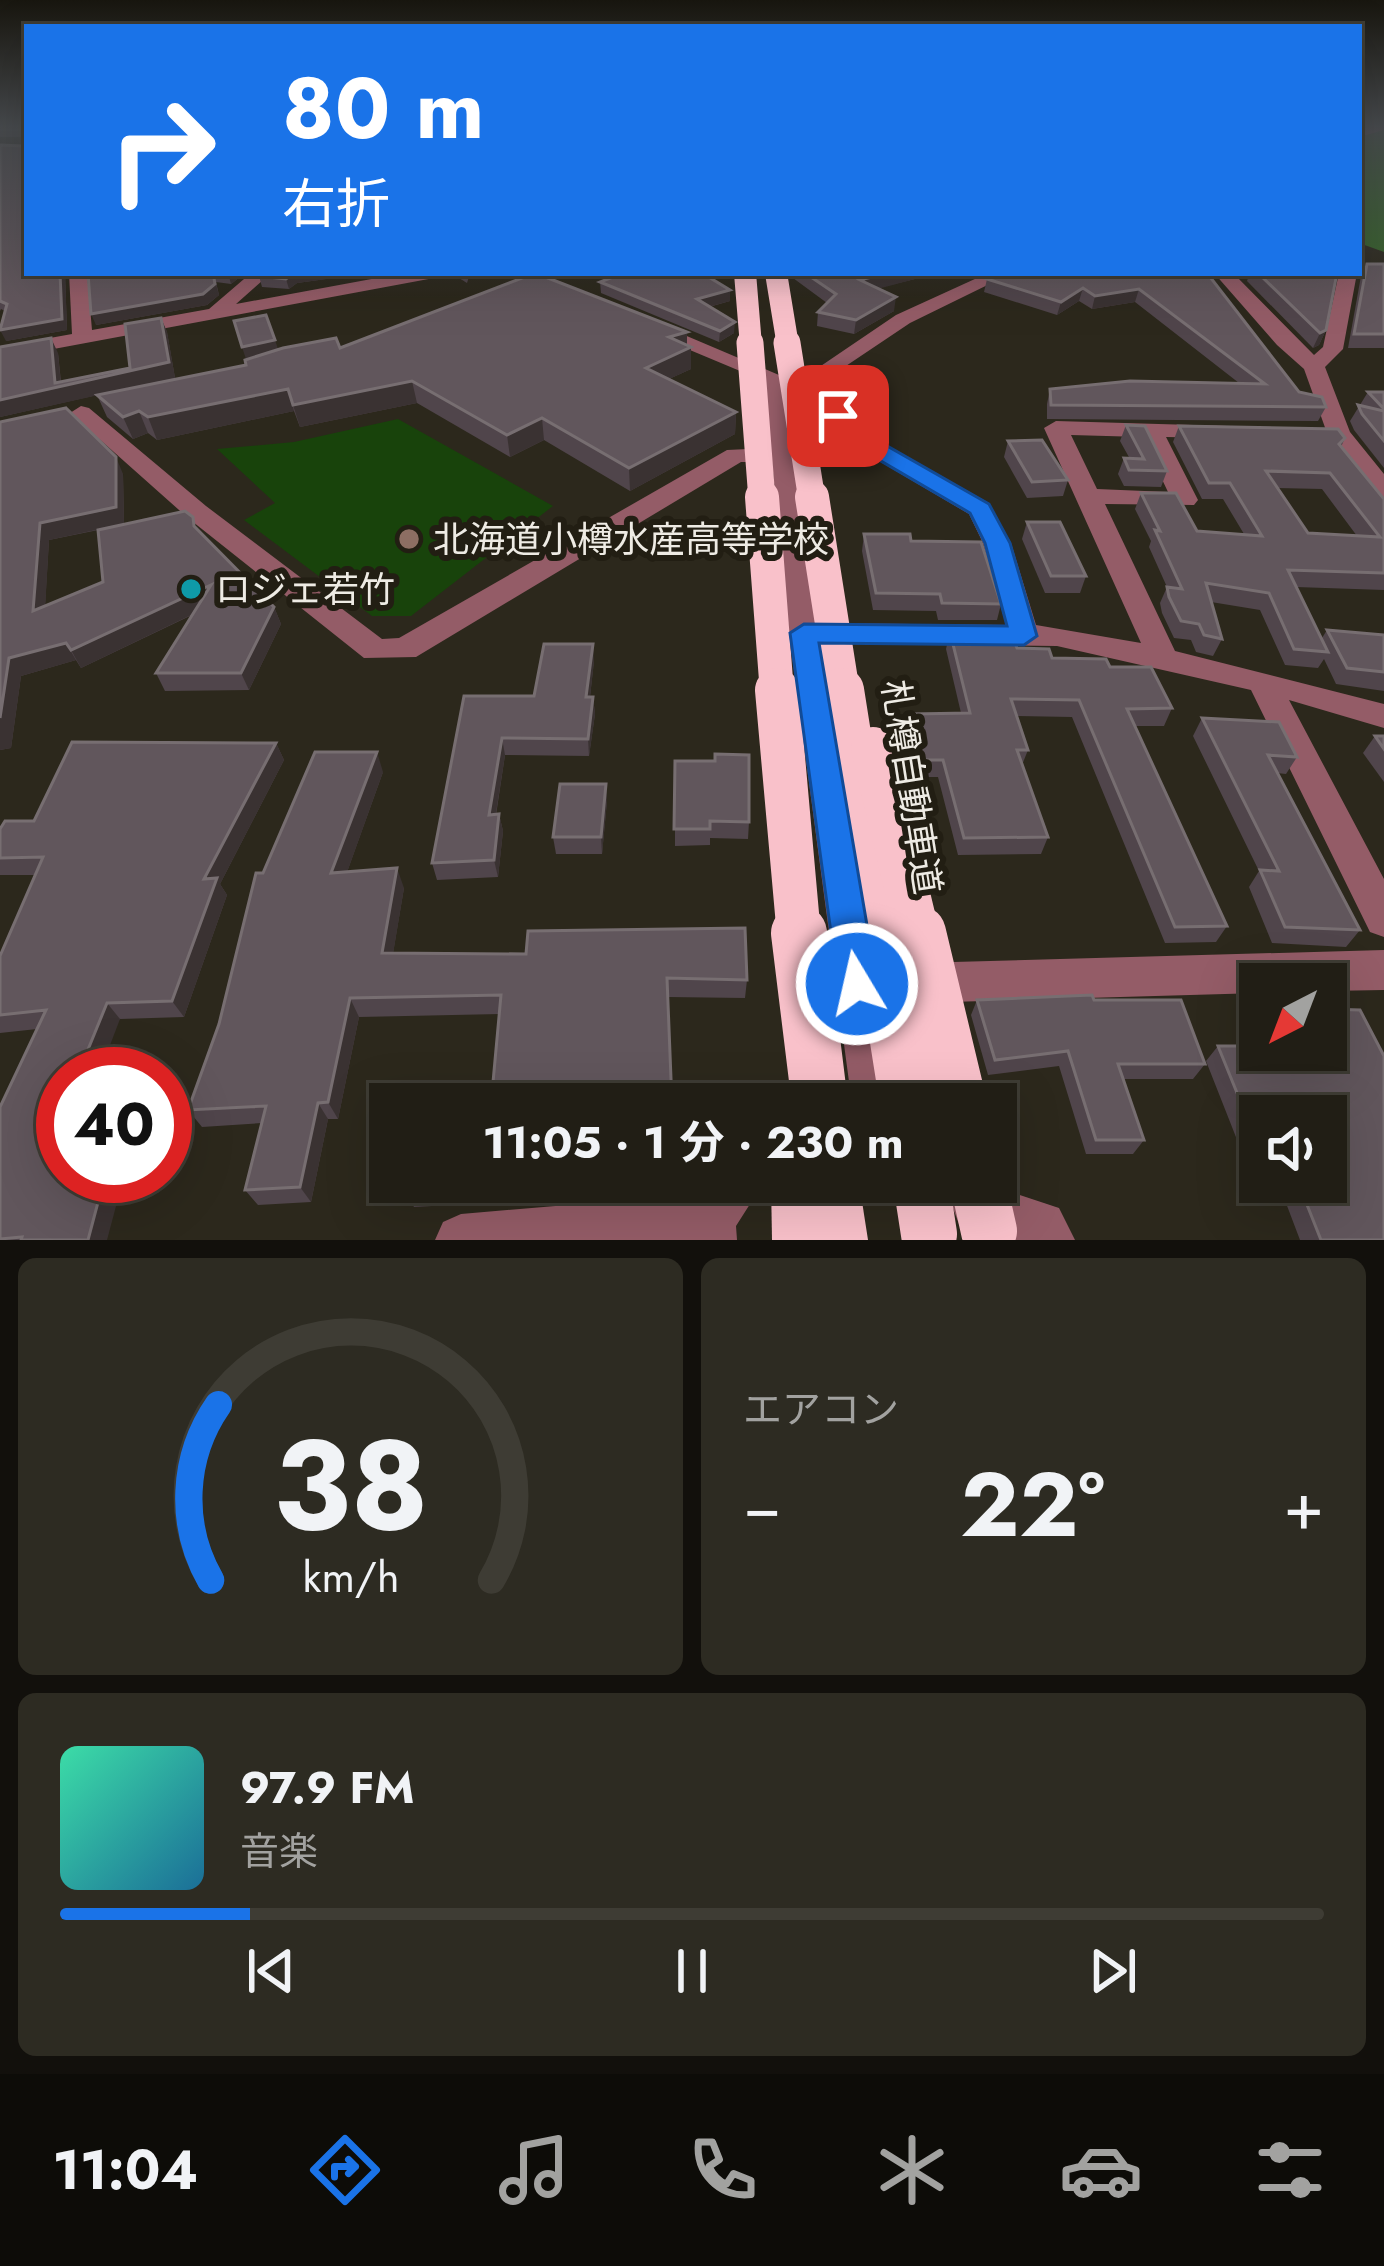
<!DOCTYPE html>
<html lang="ja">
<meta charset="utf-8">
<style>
body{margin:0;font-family:Jost,"Noto Sans JP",sans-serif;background:#2d2b22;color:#f1f3f6;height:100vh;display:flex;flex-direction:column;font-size:45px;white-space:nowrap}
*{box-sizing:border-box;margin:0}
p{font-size:39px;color:#a2a2a0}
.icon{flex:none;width:66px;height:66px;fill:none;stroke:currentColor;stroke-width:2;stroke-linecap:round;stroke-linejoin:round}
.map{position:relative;height:1240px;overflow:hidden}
.panel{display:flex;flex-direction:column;gap:18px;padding:18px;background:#12100c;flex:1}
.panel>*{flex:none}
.top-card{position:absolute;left:24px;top:24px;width:1338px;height:252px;border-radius:0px;box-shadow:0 12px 48px #0002,0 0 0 3px #3e3c34;background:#1a73e8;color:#fff;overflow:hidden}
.needle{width:78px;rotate:222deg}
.fabs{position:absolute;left:1239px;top:963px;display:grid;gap:24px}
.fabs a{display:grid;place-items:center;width:108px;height:108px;border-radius:0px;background:#211e15;box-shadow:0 12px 48px #0002,0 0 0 3px #3e3c34;font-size:60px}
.speed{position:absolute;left:36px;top:1047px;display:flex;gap:24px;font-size:60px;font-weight:700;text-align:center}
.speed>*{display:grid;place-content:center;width:156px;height:156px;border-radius:50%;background:#211e15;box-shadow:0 12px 48px #0002,0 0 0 3px #3e3c34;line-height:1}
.speed .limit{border:18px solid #d22;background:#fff;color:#111}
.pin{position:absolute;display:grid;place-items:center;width:102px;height:102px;color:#fff;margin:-51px;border-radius:24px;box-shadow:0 6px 18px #0006}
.me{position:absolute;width:132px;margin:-66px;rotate:351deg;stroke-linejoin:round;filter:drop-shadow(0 0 9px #0008)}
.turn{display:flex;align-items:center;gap:42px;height:252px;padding:0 60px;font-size:54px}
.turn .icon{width:156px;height:156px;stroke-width:2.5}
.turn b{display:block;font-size:84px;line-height:102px}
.big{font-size:90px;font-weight:700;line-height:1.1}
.panel .tile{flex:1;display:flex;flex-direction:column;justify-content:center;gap:18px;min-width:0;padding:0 42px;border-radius:18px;background:#2d2b22}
.panel .dial{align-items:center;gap:0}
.dial svg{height:312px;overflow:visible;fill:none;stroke:#3e3c34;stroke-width:7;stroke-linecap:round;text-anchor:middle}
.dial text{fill:#f1f3f6;stroke:none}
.song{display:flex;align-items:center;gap:36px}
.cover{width:144px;height:144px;border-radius:18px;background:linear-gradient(135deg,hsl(160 70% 55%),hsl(200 70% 35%))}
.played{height:12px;border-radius:6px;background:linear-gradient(90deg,#1a73e8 15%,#3e3c34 15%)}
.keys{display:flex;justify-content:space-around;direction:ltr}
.heat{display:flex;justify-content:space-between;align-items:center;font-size:66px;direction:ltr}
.panel .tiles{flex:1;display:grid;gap:18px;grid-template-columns:1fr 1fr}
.tile:last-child{grid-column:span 2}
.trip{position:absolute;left:369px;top:1083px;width:648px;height:120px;border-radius:0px;background:#211e15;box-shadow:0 12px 48px #0002,0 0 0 3px #3e3c34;font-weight:700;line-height:120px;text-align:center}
.dock{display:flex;height:192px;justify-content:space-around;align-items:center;background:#0d0c08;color:#a2a2a0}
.dock .icon{width:84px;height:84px}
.dock .selected{color:#1a73e8}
.dock b{font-size:54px;color:#f1f3f6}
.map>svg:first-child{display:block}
.green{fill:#18430b}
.forest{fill:#366529}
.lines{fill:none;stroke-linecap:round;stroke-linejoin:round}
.minor{fill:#945c67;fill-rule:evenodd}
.highway{fill:#f9c1ca;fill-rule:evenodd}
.highway-bridge-far4{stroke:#f9c1ca;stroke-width:22}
.highway-bridge-far3{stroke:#f9c1ca;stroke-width:27}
.highway-bridge-far2{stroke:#f9c1ca;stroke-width:34}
.highway-bridge-far1{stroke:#f9c1ca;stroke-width:44}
.highway-bridge{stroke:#f9c1ca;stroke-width:56}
.wall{fill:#50454b;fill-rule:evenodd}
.shaded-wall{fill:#3a3232}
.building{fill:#61565c;stroke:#776e71;stroke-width:3;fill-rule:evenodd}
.route{fill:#1a73e8;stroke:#114b97;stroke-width:3}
.education-dot{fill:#8d6e63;stroke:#221e13;stroke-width:4.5}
.culture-dot{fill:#0f9aa8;stroke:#221e13;stroke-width:4.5}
.labels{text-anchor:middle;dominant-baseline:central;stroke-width:12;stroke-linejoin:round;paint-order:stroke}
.poi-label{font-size:36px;fill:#eeebe4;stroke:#221e13;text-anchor:start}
.street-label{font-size:36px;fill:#eeebe4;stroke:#221e13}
</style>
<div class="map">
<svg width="1384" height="1240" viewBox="0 0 1384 1240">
<rect width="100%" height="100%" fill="#2c281c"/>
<path class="green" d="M398,419L553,506L411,616H372L244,520L275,503L217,449L294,442Z"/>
<path class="forest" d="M1359,124H1384V252L1359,243Z"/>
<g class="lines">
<g class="minor">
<path d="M1384,124V130L1359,137V129Z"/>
<path d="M69,273H87L92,330L209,309L251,273H271L236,304L404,273H443L434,278L0,359V347L72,334Z"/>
<path d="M988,273H1012L910,323L831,376L835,396L861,431L989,503L1011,543L1036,625L1141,643L1044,428L1056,421L1227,426L1231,431L1219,438L1166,437L1198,500L1194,505L1105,504L1175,651L1384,704V728L1289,700L1384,879V937L1370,932L1251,690L1057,646L821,643L898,1104H852L789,633L772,462H741L416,657L364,658L188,518L70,413L81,406L89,408L206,506L382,639L399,638L727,450L771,448L764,381L642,330L639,326L649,320L786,378L818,623L1006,625L983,543L969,514L845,441L813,396L809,374L896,315ZM1071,435L1142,437L1168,492L1097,489Z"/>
<path d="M1214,273H1233L1314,355L1323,347L1339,273H1357L1343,349L1325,367L1350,432L1384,474V499L1375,496L1327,433L1304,369L1277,345Z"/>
<path d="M1384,950V990L1326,991V984H1260V993L916,1003L901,997L895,983L901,969L916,963Z"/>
<path d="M708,1182H764L736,1226L737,1240H435L443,1222L461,1214L698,1194Z"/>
<path d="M980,1182L1059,1208L1075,1240H1005L959,1224L952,1206L959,1188Z"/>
</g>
<path class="highway" d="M771,1182H859L868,1240H772Z"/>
<g class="highway-bridge-far4">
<path d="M745,273L751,346"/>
<path d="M776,273L788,346"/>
</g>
<g class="highway-bridge-far3">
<path d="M750,343L762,500"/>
<path d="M787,343L812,500"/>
</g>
<g class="highway-bridge-far2">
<path d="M762,497L777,693"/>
<path d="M812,497L843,693"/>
</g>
<g class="highway-bridge-far1">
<path d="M777,690L799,936"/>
<path d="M842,690L881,936"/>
<path d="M873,749L918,936"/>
</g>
<g class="highway-bridge">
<path d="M799,933L820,1104"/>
<path d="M881,933L908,1104"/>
<path d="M918,933L959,1104"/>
<path d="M921,1182L929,1234"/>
<path d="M978,1182L989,1231"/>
</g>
</g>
<g class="wall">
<path d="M0,124H27V273H65L67,330L6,341L5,311L1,309L0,311V145L23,146L26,137H0Z"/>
<path d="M1367,264H1384V348H1348L1361,276Z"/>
<path d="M88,273H245L231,284L216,282L219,295L207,305L96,325Z"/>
<path d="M370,273L297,283L289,289L262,287L259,276Z"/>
<path d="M451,273H470L467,283Z"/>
<path d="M793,273H916L915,279L878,288L894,311L854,334L817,326L818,312L827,303L793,278Z"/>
<path d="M1207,273L1299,392L1326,407L1318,421L1047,419V404L1050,389L1239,383L1135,302L1092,309L1079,301L1057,315L984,292L987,279Z"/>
<path d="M1250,273H1337L1326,330L1319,345L1313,348L1247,281Z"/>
<path d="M600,282L730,301L709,307L734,333L719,342L601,293Z"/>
<path d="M161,318L167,332L175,378L105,394L246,365L278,350L687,346L691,369L669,379L736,412L735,434L630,491L544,440L510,457L417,403L300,427L294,411L157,440L148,433L133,439L107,417L97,395L0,417V347L58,353L61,382L130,368Z"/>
<path d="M1368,392H1384V468L1354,430L1350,421Z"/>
<path d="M0,422L123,474L124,524L199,531L274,607L281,624L249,690L165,691L156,673L192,615L81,668L76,660L21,676L11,748L0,750ZM98,530L103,582L45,606L49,540Z"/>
<path d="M1126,425L1167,471L1161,487L1124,486L1118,474L1124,458L1130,459L1120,441Z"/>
<path d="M1179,426L1345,438L1341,447L1384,499V590L1296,587L1322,638L1327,630L1384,635V691L1336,684L1324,659L1318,668L1285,665L1260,610L1211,602L1222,639L1213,656L1196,652L1191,640L1174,638L1162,613L1160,603L1167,587L1149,547L1151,541L1135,509L1141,493L1197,531L1244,534L1223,499H1202L1173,442ZM1277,488L1322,489L1357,536L1308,533Z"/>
<path d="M1008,441L1068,480L1063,496L1027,498L1004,457Z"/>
<path d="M1027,522L1086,576L1080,593H1045L1022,539Z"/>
<path d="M864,534L911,541L1001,604L997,620H938L936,611L873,610L862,551Z"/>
<path d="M950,632L1052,658L1110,667L1172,708L1164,726H1135L1227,926L1216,942L1165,943L1072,717L1017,716L1028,750L1022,765L1048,837L1041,854L958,855L938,777H919L908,731L912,714L961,713L946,649Z"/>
<path d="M594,661L590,697H593L595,714L589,756L505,755L496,815L499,814L503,831L498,877L437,880L432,863L464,696H534Z"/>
<path d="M1202,718L1297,757L1286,774L1277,773L1360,930L1346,947L1272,943L1249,887L1259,871L1193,736Z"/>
<path d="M1375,736H1384V782L1363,753Z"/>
<path d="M276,743L284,760L220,884L227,895L184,1017L120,1019L63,1074L107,1240H0L37,1029L0,1033V956L36,875H0V829L34,821Z"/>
<path d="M675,761L749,822L748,839L710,838V845L675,846Z"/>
<path d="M383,772L347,872L404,888L393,953L747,980L745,998L668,997L500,1014L359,1017L338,1119H328L311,1202L258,1205L245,1190L262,1123L202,1127L188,1110L219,1024L263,873Z"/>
<path d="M607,801L602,854H556L553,837Z"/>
<path d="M977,1000H1094L1205,1064L1193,1079H1123L1144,1140L1133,1154H1086L1059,1066L988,1075L971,1015Z"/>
<path d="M1218,1046L1384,1240H1300L1278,1182H1326L1260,1116V1160H1245L1206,1061Z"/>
<path d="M407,1182H470L468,1204L414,1207L406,1192Z"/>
</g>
<g class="shaded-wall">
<path d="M60,273H65L67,330L6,341L0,330Z"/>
<path d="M213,273L219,295L207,305L96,325L91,314Z"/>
<path d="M228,273H245L231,284Z"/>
<path d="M293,273H370L297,283L289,289L286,279Z"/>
<path d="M887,273H916L915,279L859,294L860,280Z"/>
<path d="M1083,288L1079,301L1057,315L1061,302Z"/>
<path d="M1139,289L1135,302L1092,309L1095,296Z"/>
<path d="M730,290V301L697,310V299Z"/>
<path d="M896,297L894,311L854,334L856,320Z"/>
<path d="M161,318L167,332L175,378L0,417V400L55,383L51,338L58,353L61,386L169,362Z"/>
<path d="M735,322L734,333L719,342L720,331Z"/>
<path d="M1326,330L1319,345L1313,348L1320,333Z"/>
<path d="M687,332V349L691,347V369L647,389L646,368L669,337Z"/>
<path d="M275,340L280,355L247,362L242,347Z"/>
<path d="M412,381L417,403L300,427L293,405Z"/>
<path d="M288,389L294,411L157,440L148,417Z"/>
<path d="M139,411L148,433L133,439L123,417Z"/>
<path d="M736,412L735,434L630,491L629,468Z"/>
<path d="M542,418L544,440L510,457L507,435Z"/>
<path d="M116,457L123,474L124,524L49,540L44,628L33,611L40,523Z"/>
<path d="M211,585L218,602L81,668L71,650Z"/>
<path d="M274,607L281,624L249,690L241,673Z"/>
<path d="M66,643L76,660L21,676L11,748L0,750V718L9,658Z"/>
<path d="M593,644L594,661L588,714L586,697Z"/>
<path d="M593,697L595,714L589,756L588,739Z"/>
<path d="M502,738L505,755L493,832L489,815Z"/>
<path d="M276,743L284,760L220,884L227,895L184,1017L172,1001L204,879Z"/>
<path d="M377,752L383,772L340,892L331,873Z"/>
<path d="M606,784L607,801L602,854L601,837Z"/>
<path d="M499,814L503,831L498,877L494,860Z"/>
<path d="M397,868L404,888L390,972L382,953Z"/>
<path d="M350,998L359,1017L338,1119L328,1102Z"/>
<path d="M107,1003L120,1019L99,1074H78Z"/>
<path d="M318,1103L328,1119L311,1202L300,1187Z"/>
<path d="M105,1176H124L107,1240H88Z"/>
<path d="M462,1182H470L468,1204L461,1188Z"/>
</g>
<g class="building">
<path d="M0,124H27V133L23,129H0Z"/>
<path d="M27,136V273H60L62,319L0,330L7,304L0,301V145L23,146Z"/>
<path d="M1367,264H1384V334H1354Z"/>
<path d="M88,273H213L215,284L203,294L91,314Z"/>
<path d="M261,273H293L286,279L259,276Z"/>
<path d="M535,273L687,332L669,337L691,347L646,368L736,412L629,468L542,418L507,435L412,381L293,405L288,389L148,417L139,411L123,417L97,395L246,365L245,360L283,348L336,338L340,348Z"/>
<path d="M623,273H702L730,290L697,299L735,322L720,331L600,282Z"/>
<path d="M805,273H887L860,280L896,297L856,320L818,312L836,294Z"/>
<path d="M997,273H1207L1299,392L1322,397L1326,407L1051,405L1050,389L1130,381L1265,384L1139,289L1095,296L1083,288L1061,302L987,279Z"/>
<path d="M1258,273H1337L1326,330L1320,333Z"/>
<path d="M266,315L275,340L242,347L234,321Z"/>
<path d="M161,318L169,362L0,400V347L51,338L55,383L130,368L125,324Z"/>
<path d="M1368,392H1384V409Z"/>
<path d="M1358,405L1384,411V441L1362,414Z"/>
<path d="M66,408L116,457V507L40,523L33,611L103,582L98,530L185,511L193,517L194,526L274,607L241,673H156L211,585L71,650L66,643L9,658L0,718V422Z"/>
<path d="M1126,425L1145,426L1167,471L1129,470L1124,458L1144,459Z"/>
<path d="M1179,426L1338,429L1345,438L1339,444L1384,499V573L1288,570L1328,652L1294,649L1269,593L1206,583L1222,639L1204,635L1199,624L1181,621L1169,597L1167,587L1182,589L1155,530L1160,531L1141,493H1176L1197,531L1262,536L1230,483H1209ZM1266,471L1330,473L1380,537L1308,533Z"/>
<path d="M1042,440L1068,480L1032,482L1008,441Z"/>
<path d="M1027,522H1060L1086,576H1051Z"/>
<path d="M864,534H910L911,541L981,542L1001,604L942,603L940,594L876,593Z"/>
<path d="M1327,630L1384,635V672L1347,668Z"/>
<path d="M950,632L1011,633L1017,648L1049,649L1052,658L1106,659L1110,667H1151L1172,708L1127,709L1227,926L1175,927L1079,700L1011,699L1028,750H1017L1048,837L964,838L943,760H923L912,714L970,713Z"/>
<path d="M544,644H593L586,697H593L588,739L502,738L489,815L499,814L494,860L432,863L464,696H534Z"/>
<path d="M1202,718L1279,722L1297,757L1268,755L1360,930L1285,927L1260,870L1279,871Z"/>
<path d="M1375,736H1384V749Z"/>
<path d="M72,742L276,743L204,879L217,878L172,1001L107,1003L78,1074H63V1176H105L88,1240H21L22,1237L0,1239V1107L46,1010L0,1015V956L43,857L0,858V829L5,821H34Z"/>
<path d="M315,752H377L331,873L397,868L382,953L526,954L528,931L745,928L747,980L667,978L672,1104H491L501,995L350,998L328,1102L318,1103L300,1187L245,1190L266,1106L188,1110L219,1024L256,873H263Z"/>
<path d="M715,754L749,755V822L710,821V829H674L675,761H715Z"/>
<path d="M560,784H606L601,837H553Z"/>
<path d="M1092,995L1094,1000H1181L1205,1064H1118L1144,1140H1096L1068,1051L995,1060L977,1000Z"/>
<path d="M1326,1009L1360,1010L1384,1056V1240H1321L1298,1182H1326V1116H1260L1259,1147L1218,1046H1260V1050H1326Z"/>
<path d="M407,1182H462L461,1188L406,1192Z"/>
</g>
<linearGradient id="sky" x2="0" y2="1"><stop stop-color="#18160f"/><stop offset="0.42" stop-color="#45484b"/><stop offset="1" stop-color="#45484b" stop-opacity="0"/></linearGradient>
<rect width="1384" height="298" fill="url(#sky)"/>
<path class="route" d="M838,410L846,411L861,431L989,504L1010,543L1037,636L1024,645L819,643L877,984L871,997L857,1003L844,997L838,984L790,633L804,624L1007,626L985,543L970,513L845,440L828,416Z"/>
<circle class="education-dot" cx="409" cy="539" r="12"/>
<circle class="culture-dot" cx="191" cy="589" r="12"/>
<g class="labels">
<g class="poi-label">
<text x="433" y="539">北海道小樽水産高等学校</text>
<text x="215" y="589">ロジェ若竹</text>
</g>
<g class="street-label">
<text transform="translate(912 787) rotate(81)">札樽自動車道</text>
</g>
</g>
</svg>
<div class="fabs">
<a><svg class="needle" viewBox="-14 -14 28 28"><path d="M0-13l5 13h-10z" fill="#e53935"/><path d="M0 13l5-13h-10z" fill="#a2a2a0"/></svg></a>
<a><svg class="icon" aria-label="sound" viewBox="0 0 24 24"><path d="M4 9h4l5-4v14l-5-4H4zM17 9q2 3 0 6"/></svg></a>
</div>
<div class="speed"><div class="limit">40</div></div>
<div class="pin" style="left:838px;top:416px;background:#d93025"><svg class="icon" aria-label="arrive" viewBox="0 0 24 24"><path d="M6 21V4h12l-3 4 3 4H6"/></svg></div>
<svg class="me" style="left:857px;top:984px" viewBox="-20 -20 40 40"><circle r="17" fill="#1a73e8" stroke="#fff" stroke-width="3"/><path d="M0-11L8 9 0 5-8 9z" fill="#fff"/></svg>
<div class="trip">11:05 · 1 分 · 230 m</div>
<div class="top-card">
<div class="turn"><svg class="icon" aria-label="right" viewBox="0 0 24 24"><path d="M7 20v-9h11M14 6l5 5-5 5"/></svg><div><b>80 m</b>右折</div></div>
</div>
</div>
<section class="panel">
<div class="tiles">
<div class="tile dial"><svg viewBox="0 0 100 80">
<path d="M14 69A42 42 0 1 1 86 69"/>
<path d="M14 69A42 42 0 0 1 16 24" stroke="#1a73e8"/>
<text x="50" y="56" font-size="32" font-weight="700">38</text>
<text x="50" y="72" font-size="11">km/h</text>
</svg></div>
<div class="tile"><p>エアコン</p>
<div class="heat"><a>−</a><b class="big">22°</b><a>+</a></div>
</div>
<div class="tile">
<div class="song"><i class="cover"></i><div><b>97.9 FM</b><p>音楽</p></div></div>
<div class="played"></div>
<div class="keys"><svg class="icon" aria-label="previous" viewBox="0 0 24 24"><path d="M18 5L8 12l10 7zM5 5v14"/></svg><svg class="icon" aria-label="pause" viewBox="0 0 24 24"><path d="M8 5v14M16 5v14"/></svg><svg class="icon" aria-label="next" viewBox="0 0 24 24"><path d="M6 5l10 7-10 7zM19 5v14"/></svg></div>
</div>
</div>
</section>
<nav class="dock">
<b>11:04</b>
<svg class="icon selected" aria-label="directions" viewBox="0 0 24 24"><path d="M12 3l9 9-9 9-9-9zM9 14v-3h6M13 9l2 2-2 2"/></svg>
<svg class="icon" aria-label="music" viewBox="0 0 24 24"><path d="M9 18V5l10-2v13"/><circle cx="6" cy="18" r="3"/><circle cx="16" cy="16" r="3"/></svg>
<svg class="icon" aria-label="phone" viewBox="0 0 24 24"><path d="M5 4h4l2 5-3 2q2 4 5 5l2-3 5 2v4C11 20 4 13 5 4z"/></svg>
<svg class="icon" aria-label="climate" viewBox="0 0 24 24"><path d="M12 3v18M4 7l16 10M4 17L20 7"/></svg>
<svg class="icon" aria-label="car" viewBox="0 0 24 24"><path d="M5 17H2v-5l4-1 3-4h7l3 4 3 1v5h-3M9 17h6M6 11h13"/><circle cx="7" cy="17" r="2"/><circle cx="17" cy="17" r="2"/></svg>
<svg class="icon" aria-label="filters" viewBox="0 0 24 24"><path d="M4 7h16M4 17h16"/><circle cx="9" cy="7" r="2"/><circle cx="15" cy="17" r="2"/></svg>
</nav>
